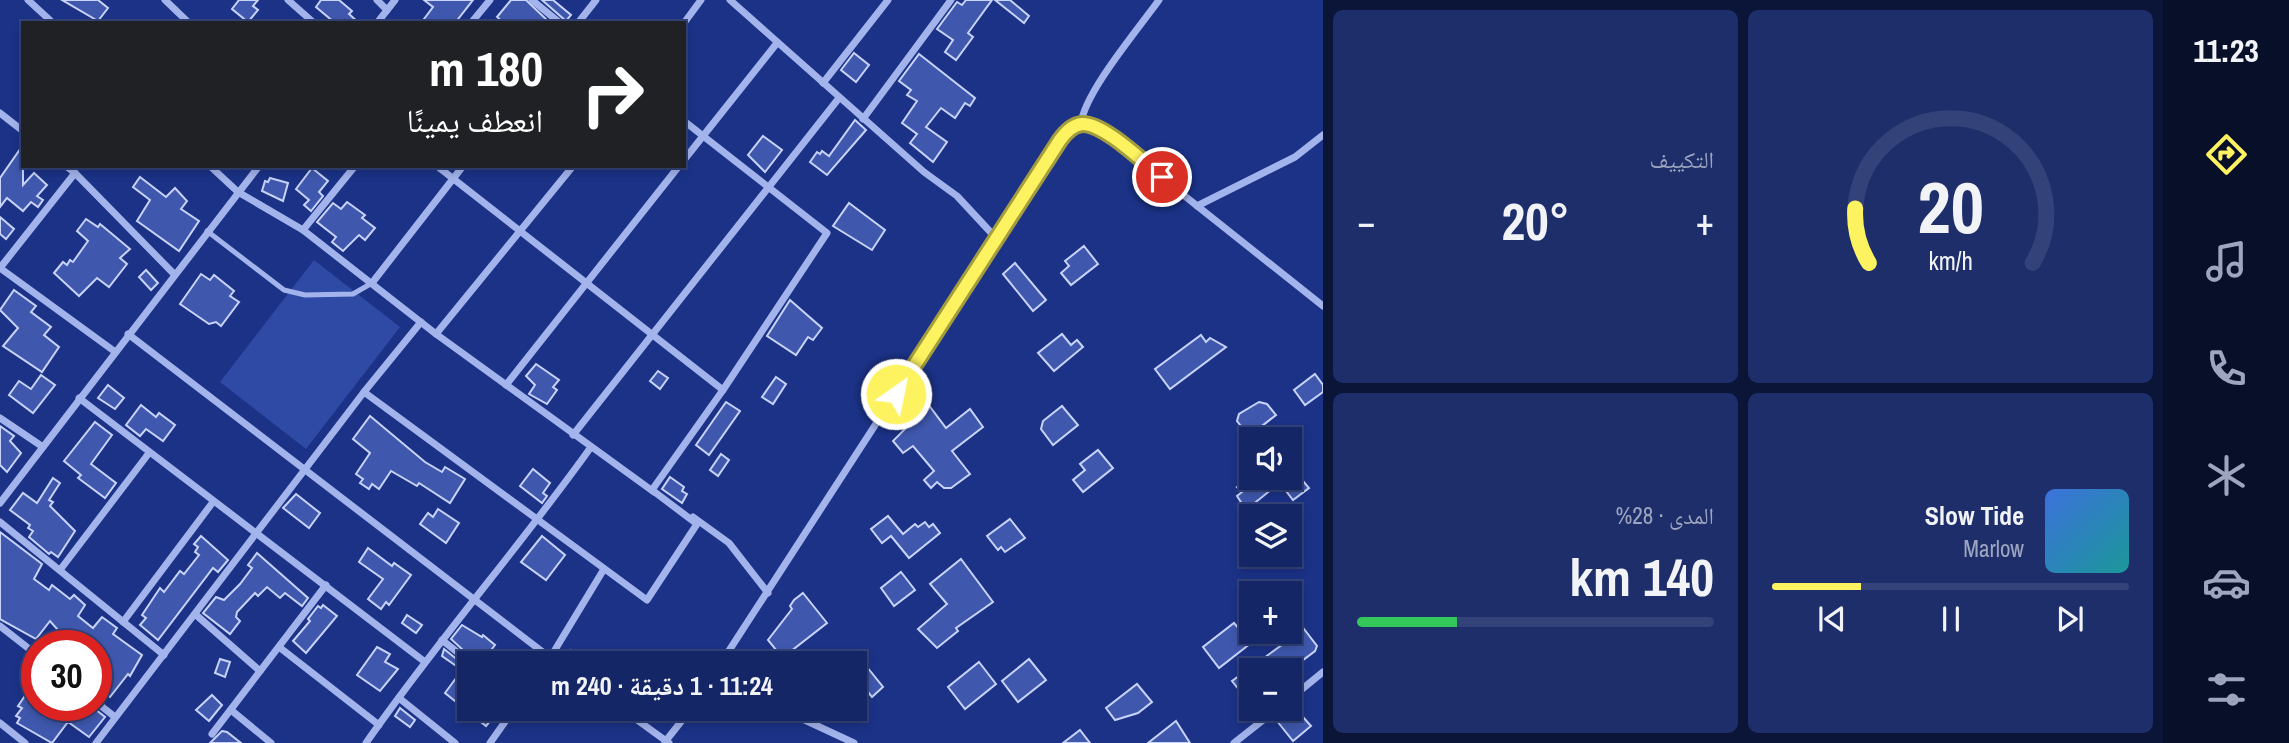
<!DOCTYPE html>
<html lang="ar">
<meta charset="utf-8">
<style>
body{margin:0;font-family:"Archivo Narrow","Noto Naskh Arabic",sans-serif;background:#1d2e6b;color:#f1f3f6;direction:rtl;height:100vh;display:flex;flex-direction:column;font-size:26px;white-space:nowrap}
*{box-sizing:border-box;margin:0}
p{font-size:23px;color:#9da5bf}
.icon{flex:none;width:38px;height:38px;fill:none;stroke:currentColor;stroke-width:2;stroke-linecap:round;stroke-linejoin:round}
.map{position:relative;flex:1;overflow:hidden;direction:ltr}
.side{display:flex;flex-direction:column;gap:10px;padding:10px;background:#0b1538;width:840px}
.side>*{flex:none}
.top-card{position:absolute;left:21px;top:21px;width:665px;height:147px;border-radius:0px;box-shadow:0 4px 10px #0003,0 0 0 2px #334379;direction:rtl;background:#202124;color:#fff;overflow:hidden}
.fabs{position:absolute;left:1239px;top:427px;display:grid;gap:14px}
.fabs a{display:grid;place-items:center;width:63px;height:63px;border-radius:0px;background:#142665;box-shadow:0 4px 10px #0003,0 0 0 2px #334379;font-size:35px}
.speed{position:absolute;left:21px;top:630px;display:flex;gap:14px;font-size:35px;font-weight:700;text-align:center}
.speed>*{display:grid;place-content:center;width:91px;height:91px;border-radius:50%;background:#142665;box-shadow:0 4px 10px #0003,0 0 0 2px #334379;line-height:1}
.speed .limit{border:10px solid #d22;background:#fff;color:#111}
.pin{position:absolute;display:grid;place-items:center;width:60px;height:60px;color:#fff;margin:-30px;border:4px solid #fff;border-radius:50%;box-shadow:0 2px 7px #0007}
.me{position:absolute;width:77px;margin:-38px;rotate:33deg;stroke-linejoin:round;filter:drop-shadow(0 0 5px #0008)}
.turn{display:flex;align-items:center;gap:24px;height:147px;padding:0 28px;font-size:32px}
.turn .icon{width:91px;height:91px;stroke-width:2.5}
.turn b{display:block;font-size:49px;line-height:60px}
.big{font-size:52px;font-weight:700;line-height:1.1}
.side .tile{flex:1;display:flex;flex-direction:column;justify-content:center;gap:10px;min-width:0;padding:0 24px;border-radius:10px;background:#1d2e6b}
.side .dial{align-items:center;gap:0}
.dial svg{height:182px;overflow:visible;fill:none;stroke:#334379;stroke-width:7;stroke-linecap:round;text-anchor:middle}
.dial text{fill:#f1f3f6;stroke:none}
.song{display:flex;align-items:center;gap:21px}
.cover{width:84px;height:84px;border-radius:10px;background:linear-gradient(135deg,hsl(220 70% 55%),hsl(180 70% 35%))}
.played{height:7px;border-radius:4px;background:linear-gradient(90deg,#fdf25f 25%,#334379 25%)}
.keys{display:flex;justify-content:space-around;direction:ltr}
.heat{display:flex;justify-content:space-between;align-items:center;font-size:38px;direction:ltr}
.charge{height:10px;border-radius:5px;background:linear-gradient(90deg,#34c759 28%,#334379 0)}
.side .tiles{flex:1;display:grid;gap:10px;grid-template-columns:repeat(2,1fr)}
.trip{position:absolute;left:457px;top:651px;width:410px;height:70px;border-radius:0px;background:#142665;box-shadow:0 4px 10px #0003,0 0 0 2px #334379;font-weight:700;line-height:70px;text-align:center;direction:rtl}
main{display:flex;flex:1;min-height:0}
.dock{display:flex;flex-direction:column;width:126px;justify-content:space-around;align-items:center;background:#080f28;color:#9da5bf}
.dock .icon{width:49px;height:49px}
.dock .selected{color:#fdf25f}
.dock b{font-size:32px;color:#f1f3f6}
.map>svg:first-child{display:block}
.green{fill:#2e4aa5}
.building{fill:#3f58ae;stroke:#c8d3f9;stroke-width:2}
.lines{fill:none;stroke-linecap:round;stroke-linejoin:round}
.lane{stroke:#a3b4ec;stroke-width:5}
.street{stroke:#a3b4ec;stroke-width:7}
.route-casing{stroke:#a49d3e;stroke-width:18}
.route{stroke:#fdf25f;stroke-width:12}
</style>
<main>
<nav class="dock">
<b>11:23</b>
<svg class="icon selected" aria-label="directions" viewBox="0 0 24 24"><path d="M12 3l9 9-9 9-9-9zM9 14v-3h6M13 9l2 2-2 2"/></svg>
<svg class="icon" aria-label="music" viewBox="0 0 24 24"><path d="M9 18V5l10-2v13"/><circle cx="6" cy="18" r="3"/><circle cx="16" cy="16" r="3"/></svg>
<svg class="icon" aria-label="phone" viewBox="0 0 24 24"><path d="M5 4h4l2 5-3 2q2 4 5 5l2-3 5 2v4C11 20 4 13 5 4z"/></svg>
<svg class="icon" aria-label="climate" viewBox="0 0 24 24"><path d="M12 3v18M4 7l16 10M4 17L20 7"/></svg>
<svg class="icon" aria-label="car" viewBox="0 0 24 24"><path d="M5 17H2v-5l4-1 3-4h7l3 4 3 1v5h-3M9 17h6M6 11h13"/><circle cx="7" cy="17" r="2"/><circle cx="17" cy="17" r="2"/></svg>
<svg class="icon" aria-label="filters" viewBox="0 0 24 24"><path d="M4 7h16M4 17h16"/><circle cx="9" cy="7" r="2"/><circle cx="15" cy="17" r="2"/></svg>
</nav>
<section class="side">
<div class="tiles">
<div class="tile dial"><svg viewBox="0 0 100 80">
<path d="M14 69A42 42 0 1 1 86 69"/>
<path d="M14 69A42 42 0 0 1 8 45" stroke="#fdf25f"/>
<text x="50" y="56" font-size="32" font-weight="700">20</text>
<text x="50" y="72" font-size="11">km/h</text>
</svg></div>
<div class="tile"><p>التكييف</p>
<div class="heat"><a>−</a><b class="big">20°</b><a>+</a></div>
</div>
<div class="tile">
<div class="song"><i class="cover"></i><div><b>Slow Tide</b><p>Marlow</p></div></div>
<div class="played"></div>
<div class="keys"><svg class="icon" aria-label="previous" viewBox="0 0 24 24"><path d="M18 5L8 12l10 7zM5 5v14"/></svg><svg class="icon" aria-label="pause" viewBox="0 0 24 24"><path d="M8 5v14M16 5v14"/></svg><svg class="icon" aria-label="next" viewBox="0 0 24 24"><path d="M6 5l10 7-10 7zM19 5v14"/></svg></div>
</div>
<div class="tile"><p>المدى · 28%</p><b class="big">140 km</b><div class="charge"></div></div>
</div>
</section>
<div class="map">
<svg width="1323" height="743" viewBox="0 0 1323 743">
<rect width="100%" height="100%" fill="#1b3287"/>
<path class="green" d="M314,260L400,327L306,449L220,382Z"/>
<g class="building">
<path d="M62,0H98L108,8L98,21Z"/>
<path d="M239,0H258L253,6L258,10L248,22L232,9Z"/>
<path d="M321,0H339L352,11L349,14L359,23H335L316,7Z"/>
<path d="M424,0H473L455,23H421L433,7Z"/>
<path d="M511,0H526L550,23H504L497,17Z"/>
<path d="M542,0H553L571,15L566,21Z"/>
<path d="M966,0H992L968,33L973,37L956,60L945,52L953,40L937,29L957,2L962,5Z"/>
<path d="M995,0H1010L1029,16L1024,23Z"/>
<path d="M854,53L869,65L856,82L841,70Z"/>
<path d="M919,54L975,98L970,106L965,103L955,118L941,108L926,127L947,142L933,162L910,143L917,134L902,123L917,101L907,95L911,90L899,81Z"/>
<path d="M855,120L866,130L827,175L810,162L817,152L820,154L822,151L829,156Z"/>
<path d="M763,136L782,150L765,172L748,155Z"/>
<path d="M23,145V185L34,173L47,185L37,196L43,200L38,207L31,202L23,211L7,198L0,207V178Z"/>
<path d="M312,168L328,181L319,192L323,196L311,211L304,205L309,200L296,189Z"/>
<path d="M140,177L166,197L175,188L187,201L181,209L199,221L179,251L137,221L150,200L133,187Z"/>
<path d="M270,178L288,183L283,201L262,191L265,181L268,182Z"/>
<path d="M347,202L365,215L362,218L375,228L365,240L359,235L343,251L332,242L336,237L317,222L333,203L341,209Z"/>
<path d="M849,203L885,230L872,250L833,226Z"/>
<path d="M0,217L14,229L6,239L0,234Z"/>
<path d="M86,219L98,227L100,224L130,249L120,258L127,264L109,287L97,278L79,296L54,273L63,262L67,265L70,260L73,262L88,241L77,231Z"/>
<path d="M1084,246L1098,264L1071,285L1061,273L1069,266L1065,261Z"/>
<path d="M1015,263L1046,300L1033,311L1003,274Z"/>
<path d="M146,270L158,283L151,290L139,277Z"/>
<path d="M201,274L210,280L214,275L234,291L230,296L239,302L221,326L216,322L209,324L180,304Z"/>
<path d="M14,290L36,306L31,312L51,327L44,335L59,347L42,372L3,346L18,328L0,310Z"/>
<path d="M790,300L822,328L813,340L808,337L796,355L767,336Z"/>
<path d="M1062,334L1071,345L1077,340L1083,347L1054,371L1038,353Z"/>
<path d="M1201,335L1206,342L1210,338L1226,347L1170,389L1155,369Z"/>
<path d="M536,364L559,380L553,387L557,390L547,404L529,394L535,385L526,376Z"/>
<path d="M658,371L668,378L660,389L650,381Z"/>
<path d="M1315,374L1323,385V392L1305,405L1294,390Z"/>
<path d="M41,375L55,385L33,413L9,395L19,381L31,389Z"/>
<path d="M776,377L786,384L773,404L762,397Z"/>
<path d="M108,385L124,398L115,409L98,398Z"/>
<path d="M925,400L946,428L970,409L983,427L952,451L970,474L951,488H944L937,482L931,488L924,480L934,471L913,446L903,453L893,441L910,424L906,419Z"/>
<path d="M726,402L740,411L709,455L696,445Z"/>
<path d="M1259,402L1267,404L1276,415L1249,436L1237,421L1239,414Z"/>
<path d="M141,405L156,417L159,413L175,425L163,441L146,429L140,436L126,425Z"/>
<path d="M1062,406L1078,425L1053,445L1041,429L1043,421Z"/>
<path d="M370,416L425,462L442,472L445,467L465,479L450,503L419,483L417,486L391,471L379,489L372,484L369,489L360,483L363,479L356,474L370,453L353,439Z"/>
<path d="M95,422L112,435L91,464L116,483L105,498L78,478L81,475L64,461Z"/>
<path d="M0,426L14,436L10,441L21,453L7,472L0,465Z"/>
<path d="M1098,450L1113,468L1083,492L1073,480L1085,470L1080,464Z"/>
<path d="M721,454L729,460L718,476L710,470Z"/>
<path d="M533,469L550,483L543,493L547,496L542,503L520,486Z"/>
<path d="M1298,475L1309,488L1293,500L1283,487Z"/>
<path d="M670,477L684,487L682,491L687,494L682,503L662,489Z"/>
<path d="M53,478L60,483L49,500L53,502L50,506L75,531L58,557L51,552L49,554L29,537L33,531L28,528L30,525L10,510L23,493L37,503Z"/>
<path d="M1249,478H1263L1272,489L1246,510L1237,496L1242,492L1237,487Z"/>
<path d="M296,494L320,513L309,528L283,508Z"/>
<path d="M438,509L459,523L446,543L420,524L428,513L433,517Z"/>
<path d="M888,516L903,534L915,524L918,527L925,522L929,527L933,524L940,533L909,558L891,536L882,543L871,529Z"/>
<path d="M1010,519L1025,538L1005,552L1001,547L998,550L987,536Z"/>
<path d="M0,532L42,564L34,579L49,590L52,585L70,599L74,595L85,605L78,616L93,628L102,617L117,628L113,634L142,655L130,676L128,674L110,697L96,687V646H60L66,639L50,621L36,639L0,619Z"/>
<path d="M201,536L228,560L218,572L213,568L158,640L140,625L146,618L142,615L160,588L164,592L180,571L184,574L199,555L195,552L198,547L194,544Z"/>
<path d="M542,536L565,555L546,580L521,562Z"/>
<path d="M368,548L392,566L394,563L411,575L389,605L386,602L381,609L368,599L383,579L359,562Z"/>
<path d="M257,553L308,598L302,606L285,593L280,598L267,587L258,596L255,593L237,612L236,617L240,621L230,634L203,613L216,597L224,600L240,584L252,568L248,565Z"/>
<path d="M961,559L993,602L956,628L958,631L937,648L918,629L947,604L930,584Z"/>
<path d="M901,572L915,590L894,606L881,588Z"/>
<path d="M803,593L827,623L777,662L772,655L777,651L768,640L792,609L790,606L794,600Z"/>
<path d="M323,605L337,616L306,653L293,641L310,621L308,619L318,606L321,608Z"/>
<path d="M407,615L422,625L416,633L402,623Z"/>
<path d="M1234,623L1251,643L1219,668L1203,647Z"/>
<path d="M462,625L482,637L483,635L495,645L492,649L510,663H477L451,639Z"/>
<path d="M1304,629L1317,646L1315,651L1290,670H1251V705L1232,681Z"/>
<path d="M377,647L390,654L385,662L398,669L380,691L357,675Z"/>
<path d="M444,649L469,669V709H500L486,726L445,693L462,670L442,656Z"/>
<path d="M571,650L590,663H565Z"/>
<path d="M220,659L230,662L225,677L215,673Z"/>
<path d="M1029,659L1046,680L1018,702L1002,681Z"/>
<path d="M979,662L996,684L965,709L948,687Z"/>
<path d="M867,667L883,687L872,697L855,676Z"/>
<path d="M37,678V707L48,715L54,706L60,711L65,706L77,715L82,709L86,712L91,706L105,717L89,737L68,722L52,743L17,723L20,718L16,716L22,708L18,706Z"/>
<path d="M1137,684L1152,702L1138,713L1115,720L1106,708Z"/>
<path d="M212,695L222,705L209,721L196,710Z"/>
<path d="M1294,707L1311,726L1293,741L1277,721Z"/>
<path d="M400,708L415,720L410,727L395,716Z"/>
<path d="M1176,721L1190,743H1148Z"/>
<path d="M1080,730L1090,743H1063Z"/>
<path d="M222,731L227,732L241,743H210Z"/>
</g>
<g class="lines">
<path class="lane" d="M207,231L284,290L305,295L353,294L372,283"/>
<g class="street">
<path d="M28,0L53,23"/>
<path d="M165,0L189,23"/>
<path d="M288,0L314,23"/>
<path d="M377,0L387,10"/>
<path d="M532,0L560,23"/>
<path d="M730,0L924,172L957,196L996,238"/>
<path d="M377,23L395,0"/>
<path d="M471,23L490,0"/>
<path d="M578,23L596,0"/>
<path d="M684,23L701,0"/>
<path d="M823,83L888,0"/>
<path d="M0,113L23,131"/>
<path d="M863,119L951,0"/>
<path d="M1081,124C1084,93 1139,28 1159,0"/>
<path d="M684,160L777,43"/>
<path d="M210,166L238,192L303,230L436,334L654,492"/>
<path d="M437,166L723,390"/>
<path d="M75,173L174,274"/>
<path d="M1197,206L1295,157L1323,135"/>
<path d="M303,230L355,166"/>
<path d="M0,268L114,351"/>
<path d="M0,268L75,173L66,166"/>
<path d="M372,283L463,166"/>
<path d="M128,334L557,663"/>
<path d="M436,334L573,166"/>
<path d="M506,385L679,166"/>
<path d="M364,392L647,600L697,524L652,490L723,390L827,233L684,121"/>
<path d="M79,398L425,662"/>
<path d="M0,418L43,447"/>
<path d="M573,435L839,98"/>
<path d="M0,503L259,166"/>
<path d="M693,517L729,543L768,593"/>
<path d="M0,522L164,655"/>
<path d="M60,570L149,453"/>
<path d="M195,614L260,671"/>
<path d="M123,622L213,502"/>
<path d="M0,626L37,655"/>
<path d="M442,640L471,663"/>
<path d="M279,647L379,725"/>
<path d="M547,663L604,569"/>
<path d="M721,663L1054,149L1074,126L1090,125L1108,135L1323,306"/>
<path d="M399,698L455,743"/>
<path d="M1290,699L1323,672"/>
<path d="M96,702L115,717"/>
<path d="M622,709L669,743"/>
<path d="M781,709L854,743"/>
<path d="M231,710L271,743"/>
<path d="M0,723L25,743"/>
<path d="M212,734L326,585"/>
<path d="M665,742L691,709"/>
<path d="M96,743L364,392L421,322"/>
<path d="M366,743C437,641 519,548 591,447"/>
<path d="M490,743L514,709"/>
<path d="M1234,743L1277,709"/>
</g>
</g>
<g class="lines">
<defs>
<path id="route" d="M896,394L1060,140C1065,133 1072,125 1082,124C1104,123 1144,163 1162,177"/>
</defs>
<use href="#route" class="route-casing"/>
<use href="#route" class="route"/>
</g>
</svg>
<div class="fabs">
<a><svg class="icon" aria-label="sound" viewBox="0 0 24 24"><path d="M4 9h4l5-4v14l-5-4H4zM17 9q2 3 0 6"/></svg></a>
<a><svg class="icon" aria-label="layers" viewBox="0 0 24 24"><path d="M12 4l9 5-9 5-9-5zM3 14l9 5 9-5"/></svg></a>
<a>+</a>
<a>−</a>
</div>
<div class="speed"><div class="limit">30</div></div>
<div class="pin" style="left:1162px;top:177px;background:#d93025"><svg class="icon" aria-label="arrive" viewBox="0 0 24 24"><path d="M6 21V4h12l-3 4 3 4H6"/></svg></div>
<svg class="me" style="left:896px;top:394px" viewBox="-20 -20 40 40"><circle r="17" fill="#fdf25f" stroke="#fff" stroke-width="3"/><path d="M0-11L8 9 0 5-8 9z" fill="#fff"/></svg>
<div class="trip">11:24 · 1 دقيقة · 240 m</div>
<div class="top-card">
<div class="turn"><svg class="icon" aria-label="right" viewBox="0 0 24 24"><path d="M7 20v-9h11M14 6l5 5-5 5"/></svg><div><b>180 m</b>انعطف يمينًا</div></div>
</div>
</div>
</main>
